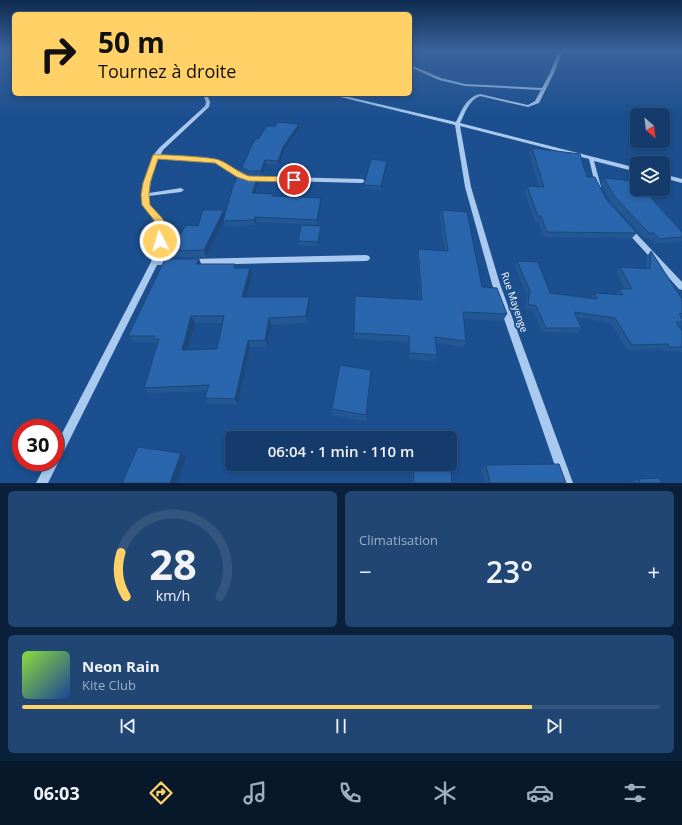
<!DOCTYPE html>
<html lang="fr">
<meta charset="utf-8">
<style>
body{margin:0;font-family:"Open Sans",sans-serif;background:#214673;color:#f1f3f6;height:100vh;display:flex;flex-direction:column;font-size:15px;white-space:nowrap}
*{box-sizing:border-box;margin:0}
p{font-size:13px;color:#9dadc1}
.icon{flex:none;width:22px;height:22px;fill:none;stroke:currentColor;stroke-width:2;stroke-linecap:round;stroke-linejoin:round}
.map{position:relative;height:483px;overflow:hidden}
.side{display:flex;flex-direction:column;gap:8px;padding:8px;background:#0b203b;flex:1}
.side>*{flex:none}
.guide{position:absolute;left:12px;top:12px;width:400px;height:84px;border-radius:6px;box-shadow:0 2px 6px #0003,0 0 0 1px #33557e;background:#ffd166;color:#111;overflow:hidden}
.needle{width:26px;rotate:152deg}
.fabs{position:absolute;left:630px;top:108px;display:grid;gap:8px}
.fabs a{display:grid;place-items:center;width:40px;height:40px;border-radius:6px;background:#143b6b;box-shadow:0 2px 6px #0003,0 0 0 1px #33557e;font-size:20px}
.speed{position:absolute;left:12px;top:419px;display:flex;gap:8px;font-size:20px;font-weight:700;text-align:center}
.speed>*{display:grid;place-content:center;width:52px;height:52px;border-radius:50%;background:#143b6b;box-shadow:0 2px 6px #0003,0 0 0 1px #33557e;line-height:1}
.speed .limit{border:6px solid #d22;background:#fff;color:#111}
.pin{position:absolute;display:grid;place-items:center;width:34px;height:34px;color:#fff;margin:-17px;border:2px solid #fff;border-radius:50%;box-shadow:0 1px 4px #0007}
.me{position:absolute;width:44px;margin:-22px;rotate:355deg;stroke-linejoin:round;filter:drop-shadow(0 0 3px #0008)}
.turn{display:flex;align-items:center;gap:14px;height:84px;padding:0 20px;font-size:18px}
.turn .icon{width:52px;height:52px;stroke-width:2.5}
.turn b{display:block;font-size:28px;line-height:34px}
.big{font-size:30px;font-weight:600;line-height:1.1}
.side .card{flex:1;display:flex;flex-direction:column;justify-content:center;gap:6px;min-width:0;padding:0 14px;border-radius:6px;background:#214673}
.side .dial{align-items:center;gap:0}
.dial svg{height:104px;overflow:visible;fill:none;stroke:#33557e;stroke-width:7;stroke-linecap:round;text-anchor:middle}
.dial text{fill:#f1f3f6;stroke:none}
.song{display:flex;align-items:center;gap:12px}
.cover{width:48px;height:48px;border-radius:6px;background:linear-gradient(135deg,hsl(90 70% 55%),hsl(220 70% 35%))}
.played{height:4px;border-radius:2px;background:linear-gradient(90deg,#ffd166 80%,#33557e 80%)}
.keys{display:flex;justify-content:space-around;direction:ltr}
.heat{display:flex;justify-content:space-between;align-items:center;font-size:22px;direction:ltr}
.side .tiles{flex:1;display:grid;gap:8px;grid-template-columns:1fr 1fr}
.card:last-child{grid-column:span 2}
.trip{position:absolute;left:225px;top:431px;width:232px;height:40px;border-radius:6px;background:#143b6b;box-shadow:0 2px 6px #0003,0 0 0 1px #33557e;font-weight:600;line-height:40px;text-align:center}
.dock{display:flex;height:64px;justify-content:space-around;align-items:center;background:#08182b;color:#9dadc1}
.dock .icon{width:28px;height:28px}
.dock .on{color:#ffd166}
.dock b{font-size:18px;color:#f1f3f6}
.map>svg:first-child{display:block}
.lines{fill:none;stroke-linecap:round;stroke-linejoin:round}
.minor{fill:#a9c9ee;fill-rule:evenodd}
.wall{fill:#245895;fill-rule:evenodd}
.shaded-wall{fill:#1d4779}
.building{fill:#2a66ad;stroke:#1d4779;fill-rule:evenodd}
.route{fill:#ffd166;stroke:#a68842}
.labels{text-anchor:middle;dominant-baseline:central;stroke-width:4;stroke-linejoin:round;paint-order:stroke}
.street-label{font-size:10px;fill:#fff;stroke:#1b4f8f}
</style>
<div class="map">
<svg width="682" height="483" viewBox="0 0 682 483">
<rect width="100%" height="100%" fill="#1b4f8f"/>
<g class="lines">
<g class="minor">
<path d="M559,50H563L554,73L539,103L528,107L480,96C469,100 465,113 460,123L637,168V172L594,161L601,187L600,188H596L589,159L460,126L471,187L500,284L573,483H561L492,284L465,187L455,125L328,94H336L456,122C462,110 466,97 480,94L528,105L535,101L541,90L465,86L439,80L410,67V65L441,78L465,84L542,88L550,73Z"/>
<path d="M203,94H207L210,102L209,107L163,150L160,156L216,159L249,176L362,179L365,181L362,183L249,180L238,176L215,163L158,159L152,176L149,193L181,188L184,190L181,192L149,196V205L161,219L163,241L159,259L176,260L177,262L176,264L157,265L48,483H36L47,462H55V447L151,262L157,241L155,219L143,205L142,195L146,176L153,158L152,157L159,148L205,106L206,102Z"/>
<path d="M663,174L682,179V183L663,178Z"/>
<path d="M626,227H630L682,282V290L679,289L626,231L625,229Z"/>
<path d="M366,255L369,256L370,258L369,260L366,261L192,265L189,264L188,262L189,260L192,259Z"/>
</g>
</g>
<g class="wall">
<path d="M678,50H682V55Z"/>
<path d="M299,124V128L284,150L279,165L266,164L262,175H249L243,171L242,167L258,139L275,126Z"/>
<path d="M532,148L587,177L637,233L632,238L544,237L538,222H535L525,192L527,186L539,187L529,153Z"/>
<path d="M387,164L381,190L364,188V185Z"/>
<path d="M248,177L259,182L255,193L321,203L317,225L256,222L255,225L225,226L223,221L206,257H174L171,251L198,226L224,210L225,214Z"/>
<path d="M604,178L682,232V240L680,242L654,244L649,238H644L610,201L601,184Z"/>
<path d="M442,210L482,287L507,314L503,321L464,319L466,341L463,347L435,343L437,355L434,361L409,359L408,342L354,339L355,296L420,300L417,255L418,249L445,251L440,217Z"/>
<path d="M321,226V230L318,246L298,245V241Z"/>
<path d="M651,251L682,299V318H681L682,319V324L679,326L682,331V352L663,351L662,349L627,350L611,323L577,317L582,328L578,333L542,332L533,310L525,309L527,296L515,266L517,261L550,293L591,298L595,293L615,294L619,289H625L616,272L620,267L646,269L647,256Z"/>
<path d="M199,259L201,264H235L236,268L252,275L246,297L309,304L307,323L271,325L267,347H250L238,404H209L205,398L207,391L149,393L144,388L157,345L155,342H134L128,336ZM195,323H223L217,349L187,350Z"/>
<path d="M332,409L366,415V421L332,415Z"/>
<path d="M412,464H450L452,483H412Z"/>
<path d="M486,465L566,483H485L481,469Z"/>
<path d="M639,479L662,483H630Z"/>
</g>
<g class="shaded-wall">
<path d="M299,124V128L284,150L279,165L278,161L283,147Z"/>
<path d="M265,160L266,164L262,175L261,171Z"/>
<path d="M387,161V164L381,190V186Z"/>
<path d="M258,177L259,182L253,198L252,193Z"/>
<path d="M321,198V203L317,225V220Z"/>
<path d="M224,210L226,216L206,257L204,250Z"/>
<path d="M255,217L256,222L255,225L254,220Z"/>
<path d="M321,226V230L318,246V242Z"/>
<path d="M199,259L202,266L196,264Z"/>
<path d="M250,268L252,275L244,304L242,297Z"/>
<path d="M309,297V304L307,323L306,316Z"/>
<path d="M191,316L195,323L186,356L182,350Z"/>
<path d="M269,318L271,325L267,347L265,340Z"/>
<path d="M248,341L250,347L238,404L235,399Z"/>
<path d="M181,453L186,457L177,483H170Z"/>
</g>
<g class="building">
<path d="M278,122L299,124L283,147L278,161L265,160L261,171H249L242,167L255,139H258L267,126H275Z"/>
<path d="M532,148L580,154L587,177H595L606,199L637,233L547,232L541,216H538L527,186L544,187Z"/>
<path d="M371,159L387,161L381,186L364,185Z"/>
<path d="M239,173L248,177H258L252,193L273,194L272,196L321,198L317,220L255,217L254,220L223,221L233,186Z"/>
<path d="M604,178L635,181L637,183V189H643L682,232V237L659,239L654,233H649L614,196Z"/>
<path d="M203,210H224L204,250L171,251L186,225L198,226Z"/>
<path d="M442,210L467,212L482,287L497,288L507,314L463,312L466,341L435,337L437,355L410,353L409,336L354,333L355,296L422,300L418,249L448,251Z"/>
<path d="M301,225L321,226L318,242L298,241Z"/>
<path d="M651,251L682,299V313L679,314L682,319V322H676L682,331V347H669L668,344L632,345L615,318L574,312L582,328H546L536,306L528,304L530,291L517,261L538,262L550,293L597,299L595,293L623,295L619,289H632L620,267L650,269Z"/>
<path d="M165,259H199L196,264H235L234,268H250L242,297H309L306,316L269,318L265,340L248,341L235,399L205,398L209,385L144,388L159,339H153L155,336H128ZM191,316H224L217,349L182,350Z"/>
<path d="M340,365L371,370L366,415L332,409Z"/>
<path d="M138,447L181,453L170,483H122Z"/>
<path d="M450,458L452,483H414L413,464H450Z"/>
<path d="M559,464L566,483H490L486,465Z"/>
<path d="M659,478L662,483H640L639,479Z"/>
</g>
<linearGradient id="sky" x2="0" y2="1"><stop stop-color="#0f2b4f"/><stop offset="0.43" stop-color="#39639b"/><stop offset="1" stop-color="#39639b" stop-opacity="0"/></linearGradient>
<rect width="682" height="117" fill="url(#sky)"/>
<path class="route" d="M153,155C160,154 212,157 219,160C230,164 238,173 249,176L294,177L298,180L294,182L249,181L237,177L215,163L158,159L150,183L149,195L150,205L163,219L165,241L160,244L156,241L154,220L142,205L141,195L143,183Z"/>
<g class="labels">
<g class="street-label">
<text transform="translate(515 302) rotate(71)">Rue Mayenge</text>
</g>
</g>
</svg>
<div class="fabs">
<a><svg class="needle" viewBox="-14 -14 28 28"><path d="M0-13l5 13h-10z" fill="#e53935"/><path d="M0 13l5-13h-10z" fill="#9dadc1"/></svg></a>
<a><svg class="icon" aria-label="layers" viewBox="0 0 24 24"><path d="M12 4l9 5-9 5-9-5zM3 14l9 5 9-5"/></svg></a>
</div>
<div class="speed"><div class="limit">30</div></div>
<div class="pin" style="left:294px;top:180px;background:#d93025"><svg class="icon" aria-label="arrive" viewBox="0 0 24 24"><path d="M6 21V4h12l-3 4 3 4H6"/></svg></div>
<svg class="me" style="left:160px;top:241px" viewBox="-20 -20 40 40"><circle r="17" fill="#ffd166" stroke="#fff" stroke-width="3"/><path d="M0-11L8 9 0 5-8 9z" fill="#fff"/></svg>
<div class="trip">06:04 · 1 min · 110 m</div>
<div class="guide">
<div class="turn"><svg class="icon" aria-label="right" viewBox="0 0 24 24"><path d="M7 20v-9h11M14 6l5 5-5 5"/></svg><div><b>50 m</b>Tournez à droite</div></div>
</div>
</div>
<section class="side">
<div class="tiles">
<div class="card dial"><svg viewBox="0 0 100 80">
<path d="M14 69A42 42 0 1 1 86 69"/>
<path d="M14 69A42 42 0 0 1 10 35" stroke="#ffd166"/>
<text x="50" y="56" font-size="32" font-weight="700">28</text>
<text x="50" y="72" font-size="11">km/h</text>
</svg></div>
<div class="card"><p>Climatisation</p>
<div class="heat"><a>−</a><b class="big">23°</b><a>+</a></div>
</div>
<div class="card">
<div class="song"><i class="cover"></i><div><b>Neon Rain</b><p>Kite Club</p></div></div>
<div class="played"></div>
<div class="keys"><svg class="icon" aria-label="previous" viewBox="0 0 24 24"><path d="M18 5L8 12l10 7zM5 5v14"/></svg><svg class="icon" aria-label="pause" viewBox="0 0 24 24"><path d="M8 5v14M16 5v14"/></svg><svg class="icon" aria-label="next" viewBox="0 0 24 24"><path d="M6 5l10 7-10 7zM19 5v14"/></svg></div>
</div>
</div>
</section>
<nav class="dock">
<b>06:03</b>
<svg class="icon on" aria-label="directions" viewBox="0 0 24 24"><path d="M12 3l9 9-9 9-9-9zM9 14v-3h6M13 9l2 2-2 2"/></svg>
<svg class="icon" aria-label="music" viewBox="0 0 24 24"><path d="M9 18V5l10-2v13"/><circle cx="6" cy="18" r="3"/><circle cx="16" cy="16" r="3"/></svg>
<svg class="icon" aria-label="phone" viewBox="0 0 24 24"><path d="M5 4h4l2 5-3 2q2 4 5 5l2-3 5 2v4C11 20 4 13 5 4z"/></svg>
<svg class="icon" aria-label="climate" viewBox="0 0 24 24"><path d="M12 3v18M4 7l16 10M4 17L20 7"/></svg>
<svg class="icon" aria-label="car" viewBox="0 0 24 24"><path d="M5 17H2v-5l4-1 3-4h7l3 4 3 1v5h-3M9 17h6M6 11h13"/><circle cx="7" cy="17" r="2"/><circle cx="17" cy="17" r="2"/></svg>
<svg class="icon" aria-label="filters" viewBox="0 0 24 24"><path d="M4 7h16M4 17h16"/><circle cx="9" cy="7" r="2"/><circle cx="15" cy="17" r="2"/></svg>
</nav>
